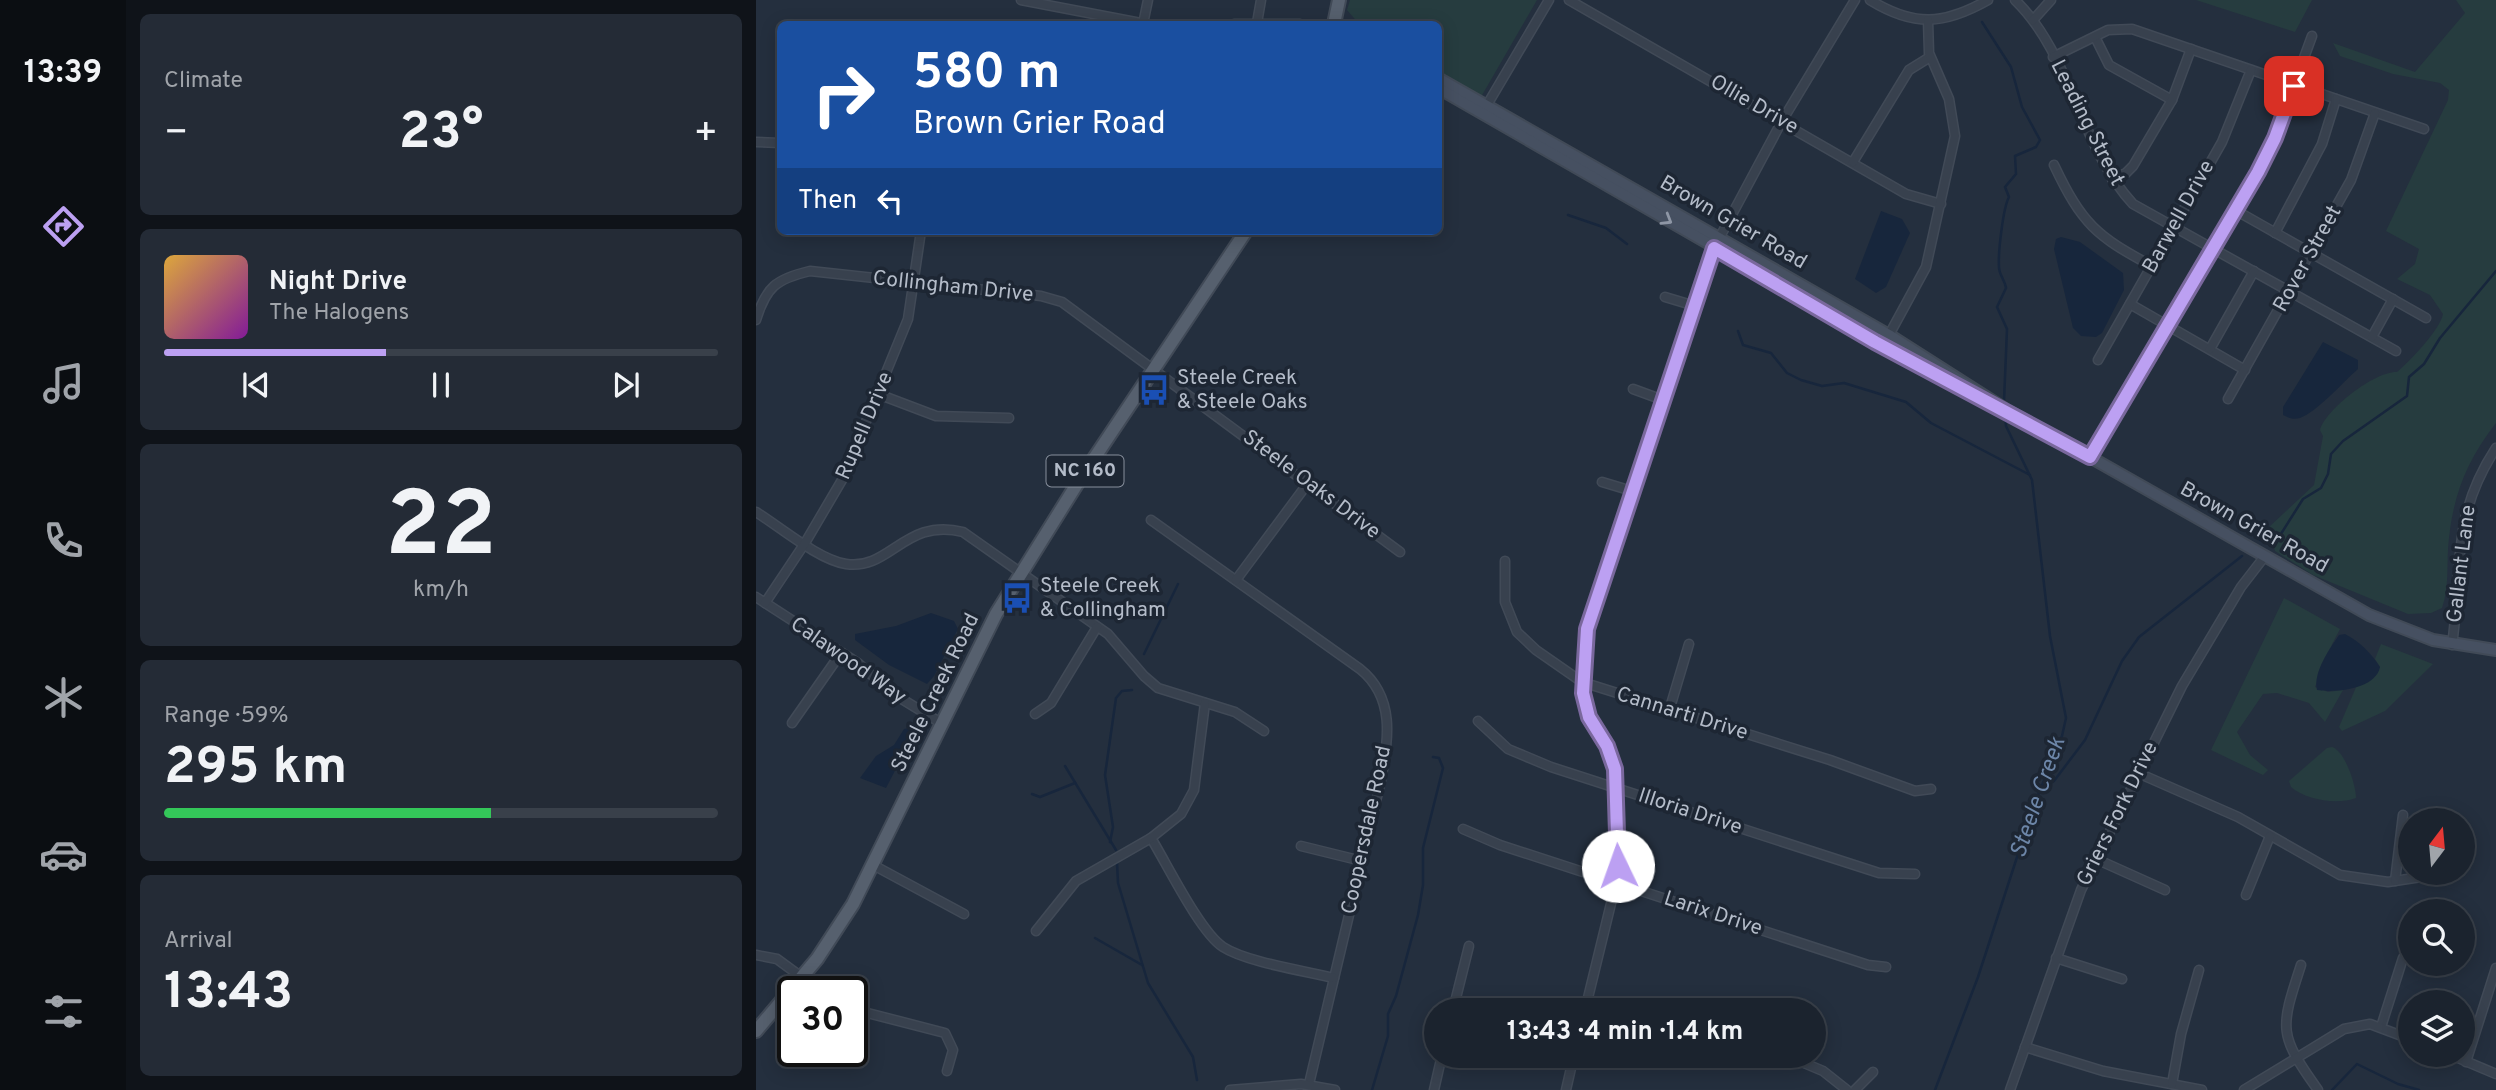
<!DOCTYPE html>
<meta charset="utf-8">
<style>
body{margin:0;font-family:Overpass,sans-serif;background:#242b36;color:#f1f3f6;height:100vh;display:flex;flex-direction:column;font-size:26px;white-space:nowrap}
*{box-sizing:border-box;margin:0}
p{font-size:23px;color:#a0a4aa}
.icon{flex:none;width:38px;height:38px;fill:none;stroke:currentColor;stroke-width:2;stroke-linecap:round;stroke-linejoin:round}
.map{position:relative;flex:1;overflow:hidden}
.drawer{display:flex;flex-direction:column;gap:14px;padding:14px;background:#0f1319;width:630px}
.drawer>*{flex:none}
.top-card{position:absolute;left:21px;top:21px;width:665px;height:214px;border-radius:10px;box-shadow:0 4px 18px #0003,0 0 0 2px #39404a;background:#1a4fa0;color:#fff;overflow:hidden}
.needle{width:46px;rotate:16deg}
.tools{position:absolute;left:1642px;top:808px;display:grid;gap:14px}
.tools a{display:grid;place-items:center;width:77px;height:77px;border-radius:50%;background:#1b232e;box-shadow:0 4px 18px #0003,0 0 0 2px #39404a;font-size:35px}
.speed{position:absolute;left:21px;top:976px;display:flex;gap:14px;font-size:35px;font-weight:700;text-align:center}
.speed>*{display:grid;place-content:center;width:91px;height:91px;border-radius:50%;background:#1b232e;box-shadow:0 4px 18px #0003,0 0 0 2px #39404a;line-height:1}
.speed .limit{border:4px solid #111;border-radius:10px;background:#fff;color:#111}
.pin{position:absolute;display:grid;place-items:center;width:60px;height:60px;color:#fff;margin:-30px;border-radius:14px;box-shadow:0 4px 10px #0006}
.me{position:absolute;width:77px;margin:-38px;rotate:357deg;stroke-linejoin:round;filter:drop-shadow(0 0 5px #0008)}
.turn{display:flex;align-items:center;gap:24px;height:147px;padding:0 21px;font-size:32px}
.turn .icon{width:91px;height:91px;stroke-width:2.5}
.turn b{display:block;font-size:49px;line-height:60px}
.then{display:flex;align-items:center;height:66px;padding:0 21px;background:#0003;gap:14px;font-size:26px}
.big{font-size:52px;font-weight:700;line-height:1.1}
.drawer .tile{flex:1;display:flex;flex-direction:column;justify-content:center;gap:10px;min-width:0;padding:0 24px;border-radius:10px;background:#242b36}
.drawer .dial{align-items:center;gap:0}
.dial b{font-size:91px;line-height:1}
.song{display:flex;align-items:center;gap:21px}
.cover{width:84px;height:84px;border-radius:10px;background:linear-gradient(135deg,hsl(40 70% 55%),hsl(290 70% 35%))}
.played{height:7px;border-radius:4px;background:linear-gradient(90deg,#bca0f2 40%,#39404a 40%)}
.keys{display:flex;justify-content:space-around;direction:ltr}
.heat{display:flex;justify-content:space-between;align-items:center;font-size:38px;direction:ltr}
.charge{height:10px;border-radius:5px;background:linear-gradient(90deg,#34c759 59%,#39404a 0)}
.trip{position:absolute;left:668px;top:998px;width:402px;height:70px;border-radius:35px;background:#1b232e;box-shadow:0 4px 18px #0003,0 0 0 2px #39404a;font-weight:700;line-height:70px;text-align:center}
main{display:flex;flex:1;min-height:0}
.menu{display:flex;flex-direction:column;width:126px;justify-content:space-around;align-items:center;background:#0b0e12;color:#a0a4aa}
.menu .icon{width:49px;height:49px}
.menu .active{color:#bca0f2}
.menu b{font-size:32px;color:#f1f3f6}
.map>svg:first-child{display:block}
.green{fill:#263c3f}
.water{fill:#17263c}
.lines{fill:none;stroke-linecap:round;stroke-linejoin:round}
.stream{stroke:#17263c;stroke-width:2.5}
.minor-casing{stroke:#414a57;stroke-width:11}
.secondary-casing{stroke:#414a57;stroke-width:14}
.primary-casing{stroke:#414a57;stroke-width:16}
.minor{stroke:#38414e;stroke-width:8}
.secondary{stroke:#465061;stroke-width:10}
.primary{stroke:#56606e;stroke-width:12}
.oneway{stroke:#8e96a5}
.route-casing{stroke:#7a689d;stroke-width:18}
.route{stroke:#bca0f2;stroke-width:12}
.labels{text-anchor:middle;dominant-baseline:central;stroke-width:7;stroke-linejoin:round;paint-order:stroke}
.shield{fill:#1d2633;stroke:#878f9c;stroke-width:2}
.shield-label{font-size:19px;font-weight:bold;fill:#b4bcc9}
.street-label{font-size:21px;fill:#b4bcc9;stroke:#1d2633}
.poi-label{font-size:21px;fill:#b4bcc9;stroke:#1d2633;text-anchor:start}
.water-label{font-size:23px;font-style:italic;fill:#6d86a8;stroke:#1d2633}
</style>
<main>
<nav class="menu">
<b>13:39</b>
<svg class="icon active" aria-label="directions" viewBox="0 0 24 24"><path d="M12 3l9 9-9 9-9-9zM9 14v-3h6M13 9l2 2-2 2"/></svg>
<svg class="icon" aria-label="music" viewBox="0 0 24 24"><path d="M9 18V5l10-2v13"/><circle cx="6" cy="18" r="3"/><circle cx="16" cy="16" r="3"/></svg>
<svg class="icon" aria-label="phone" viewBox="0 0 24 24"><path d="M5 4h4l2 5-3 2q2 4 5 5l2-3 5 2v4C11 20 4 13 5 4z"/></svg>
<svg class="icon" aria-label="climate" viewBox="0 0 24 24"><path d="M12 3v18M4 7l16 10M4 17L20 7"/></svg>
<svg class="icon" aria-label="car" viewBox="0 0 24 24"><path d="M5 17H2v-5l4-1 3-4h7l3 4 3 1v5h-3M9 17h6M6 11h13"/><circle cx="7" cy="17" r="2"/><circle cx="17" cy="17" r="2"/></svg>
<svg class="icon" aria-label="filters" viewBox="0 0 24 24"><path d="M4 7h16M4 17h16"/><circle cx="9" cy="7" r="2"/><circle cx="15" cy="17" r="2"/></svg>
</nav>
<section class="drawer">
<div class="tile"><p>Climate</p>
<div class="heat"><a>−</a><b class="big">23°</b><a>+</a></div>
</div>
<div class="tile">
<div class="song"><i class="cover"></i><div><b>Night Drive</b><p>The Halogens</p></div></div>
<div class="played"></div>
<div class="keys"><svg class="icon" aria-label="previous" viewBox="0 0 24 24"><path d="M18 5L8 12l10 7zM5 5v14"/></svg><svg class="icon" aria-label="pause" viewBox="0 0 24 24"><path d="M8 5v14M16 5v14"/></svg><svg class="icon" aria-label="next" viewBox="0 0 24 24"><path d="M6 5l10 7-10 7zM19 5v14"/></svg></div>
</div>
<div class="tile dial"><b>22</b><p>km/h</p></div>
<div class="tile"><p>Range · 59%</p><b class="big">295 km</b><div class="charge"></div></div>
<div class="tile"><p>Arrival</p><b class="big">13:43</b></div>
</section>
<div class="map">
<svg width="1740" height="1090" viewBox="0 0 1740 1090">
<rect width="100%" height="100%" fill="#242f3e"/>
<g class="green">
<path d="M594,0H781L725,97L683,74L682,24H603L591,10Z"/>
<path d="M1440,0H1556L1539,32Z"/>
<path d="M1700,0H1740V423C1712,459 1698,492 1693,538C1690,561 1694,586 1686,608L1675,613L1652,614L1557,575L1519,551L1512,528L1558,485L1567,436L1564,430C1570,409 1619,371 1641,372C1653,362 1684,330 1687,314L1674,295L1641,279L1659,264L1663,249L1630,231L1692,100L1693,90L1684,83L1637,74L1584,56L1577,43L1659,72L1709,13Z"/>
<path d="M1528,598L1584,629L1571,654L1559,687L1572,692L1587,690L1569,722L1553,703L1521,693L1507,694L1481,732L1494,755L1512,770L1507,775L1455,750Z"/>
<path d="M1625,644L1677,664L1629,711L1586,731L1583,727L1601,685L1613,682L1624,667L1619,659Z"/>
<path d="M1571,748L1576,747C1589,751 1600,785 1600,798C1581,805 1550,800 1535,787L1533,781Z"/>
</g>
<g class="water">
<path d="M1125,211L1146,219L1154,233L1130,287L1120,293L1099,279Z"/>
<path d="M1305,237L1324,242L1367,273L1368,290L1346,333L1340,337L1325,336L1317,328L1298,249L1300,239Z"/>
<path d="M1567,342L1602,360V369C1587,382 1561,412 1544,418C1538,420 1533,418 1527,415V407Z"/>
<path d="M175,613L198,621L202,629L178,676L171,684L133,665L99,640V634L140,626Z"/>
<path d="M1589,634C1603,641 1616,654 1624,667C1620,689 1579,693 1561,690C1557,672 1573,650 1583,635Z"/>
<path d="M153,728L158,734L130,788L104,778L120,756L138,745L148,729Z"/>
</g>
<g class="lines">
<g class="stream">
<path d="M1226,22L1255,67L1266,107L1284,140L1280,147L1259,156L1260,174L1249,187L1253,197C1247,208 1242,253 1243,267C1243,275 1249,280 1250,288L1241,307L1251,329L1248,401"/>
<path d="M812,215L850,228L871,244"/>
<path d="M982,331L987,345L1015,353L1031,373L1045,380L1066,386L1088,383L1150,402L1175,423L1274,475"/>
<path d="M1504,540L1523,537L1547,499L1565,488L1572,474L1575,454L1587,441L1651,396L1653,377L1668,364L1684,338L1740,271"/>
<path d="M388,654L422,584"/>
<path d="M309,766L360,850"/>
<path d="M1285,787L1298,781L1329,740L1366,661L1383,637L1486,556"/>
<path d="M276,794L284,797L319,783"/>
<path d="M354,842L357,827L349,775L360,698L366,691L376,690"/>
<path d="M361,863L362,883L392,983L437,1057L441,1080"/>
<path d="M339,938L386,965"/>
<path d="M616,1090L632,1036V1014L640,996L662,915L667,885V848L687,768L683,758L677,757"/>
<path d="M1179,1090L1222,977L1278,805L1306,736L1310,718L1294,636L1276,480L1250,426L1249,416"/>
<path d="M1576,1090L1601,1064L1642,1084L1663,1090"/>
</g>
<defs>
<g id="minor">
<path d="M265,0L390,24"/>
<path d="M813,0L1150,194L1185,204"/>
<path d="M1114,0C1158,27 1188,25 1232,0"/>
<path d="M1259,0C1316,55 1323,146 1377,204L1640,351"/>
<path d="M1277,20L1295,0"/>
<path d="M501,23L505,0"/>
<path d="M387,24L392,0"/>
<path d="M478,24H544"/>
<path d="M1339,37L1353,65L1416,100"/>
<path d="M1297,57L1352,30L1376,29L1668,129"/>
<path d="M731,105L793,0"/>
<path d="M0,142L24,143"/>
<path d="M1097,162L1153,70L1174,57"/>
<path d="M1298,165C1326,224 1340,236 1396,266"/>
<path d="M1356,179L1370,173L1377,166L1416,100L1435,49"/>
<path d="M1479,210L1670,318"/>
<path d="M1519,233L1566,144L1580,99"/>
<path d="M909,297L939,306"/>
<path d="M1374,304L1489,370"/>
<path d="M0,320C10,287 20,279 54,271L285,296L306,302L644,552"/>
<path d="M1133,335L1170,267L1199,136L1193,99L1173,53L1172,20"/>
<path d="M1616,337L1637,299"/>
<path d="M1454,349L1498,271"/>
<path d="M1342,360L1466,142L1495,70"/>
<path d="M877,389L907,400"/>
<path d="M122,394L180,416L253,418"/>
<path d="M1472,399L1595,180L1619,113"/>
<path d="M1334,457L1516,145L1556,36"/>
<path d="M846,482L876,491"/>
<path d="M0,512C24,527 63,560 90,564C134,571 149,517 207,532L352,634L388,676L402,688L479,712L508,731"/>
<path d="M395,520L604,669C639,697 633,739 625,780L553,1084"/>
<path d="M749,561V602L761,632L780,650L826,682L1074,760L1159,791L1175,789"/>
<path d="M480,580L552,483"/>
<path d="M0,597L102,663L136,693L185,723"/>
<path d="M9,603L49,543L86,480L152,319L165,231"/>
<path d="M1696,645C1707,568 1694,518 1740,448"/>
<path d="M913,711L933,644"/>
<path d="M279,714L295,703L341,627"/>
<path d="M722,721L752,749L795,767L1123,873L1159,874"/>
<path d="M36,723L85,653"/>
<path d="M1382,773L1482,817L1584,875L1632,882L1685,874"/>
<path d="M707,829L744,845L1112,965L1130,967"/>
<path d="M395,838C411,864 444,932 467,947C490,962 549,971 578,978"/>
<path d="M545,846L606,861"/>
<path d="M1340,859L1409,890"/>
<path d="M119,866L208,914"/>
<path d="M1639,881L1647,815"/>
<path d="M1490,895L1514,836"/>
<path d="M280,931L320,881L395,838L425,814L438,790L449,703"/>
<path d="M0,955L21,959L66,992"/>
<path d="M1300,958L1366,979"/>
<path d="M1545,965C1524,1029 1522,1034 1562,1090"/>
<path d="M96,1009L189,1033L197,1050L191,1071"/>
<path d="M697,1010L713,946"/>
<path d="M829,1010L860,883L862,858L859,769L851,746L833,717L827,693L828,652L835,616L958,248L1026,121L1099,0"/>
<path d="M1625,1027L1647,958"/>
<path d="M1269,1047L1347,1071L1446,1090"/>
<path d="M1029,1055L1067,1071L1091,1090"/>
<path d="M1695,1055L1740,1074"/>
<path d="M1710,1062L1740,968"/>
<path d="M1416,1084L1425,1034L1443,970"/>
<path d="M474,1090L545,1084L579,1090"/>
<path d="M678,1090L686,1055"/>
<path d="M810,1090L818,1055"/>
<path d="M1099,1090L1117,1072"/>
<path d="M1254,1090L1325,890L1426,686L1485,587L1509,556"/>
<path d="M1488,1090L1588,1029L1614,1024L1654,1039"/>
</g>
<g id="secondary">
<path d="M682,78L1133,335L1249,409L1613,615L1677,640L1740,650"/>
<path d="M682,88L1220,397"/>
</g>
<g id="primary">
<path d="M578,24L583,0"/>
<path d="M0,1031L61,959L97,904L240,614L321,484L490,231"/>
</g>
</defs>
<use href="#minor" class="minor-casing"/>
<use href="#secondary" class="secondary-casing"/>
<use href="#primary" class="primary-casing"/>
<use href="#minor" class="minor"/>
<use href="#secondary" class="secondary"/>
<use href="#primary" class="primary"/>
</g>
<defs><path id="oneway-chevron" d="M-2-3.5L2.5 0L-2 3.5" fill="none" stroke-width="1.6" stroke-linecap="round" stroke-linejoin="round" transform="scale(1.75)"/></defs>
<use class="oneway" href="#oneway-chevron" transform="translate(911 220) rotate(31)"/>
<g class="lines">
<defs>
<path id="route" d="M862,866L859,769L851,746L833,717L827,693L831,629L958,248L1119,342L1334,457L1502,172L1519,138L1538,86"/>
</defs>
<use href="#route" class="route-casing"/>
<use href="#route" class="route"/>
</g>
<defs>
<symbol id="bus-bare" viewBox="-9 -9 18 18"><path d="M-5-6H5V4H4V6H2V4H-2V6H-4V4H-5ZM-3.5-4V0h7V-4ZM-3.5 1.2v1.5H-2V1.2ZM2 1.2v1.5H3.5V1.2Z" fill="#1a4fb4" stroke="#1d2633" stroke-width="2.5" paint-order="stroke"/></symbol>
</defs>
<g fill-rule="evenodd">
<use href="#bus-bare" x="376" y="368" width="44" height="44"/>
<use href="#bus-bare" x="239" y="576" width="44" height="44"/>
</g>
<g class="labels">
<rect class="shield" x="290.5" y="455.5" width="77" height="31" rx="5"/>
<g class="shield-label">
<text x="329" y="471">NC 160</text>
</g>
<g class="street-label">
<text transform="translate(998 105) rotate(30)">Ollie Drive</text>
<text transform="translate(1331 123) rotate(63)">Leading Street</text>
<text transform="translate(1423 217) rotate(-61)">Barwell Drive</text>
<text transform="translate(977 223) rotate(30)">Brown Grier Road</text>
<text transform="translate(1552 259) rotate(-61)">Rover Street</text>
<text transform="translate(197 287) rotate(6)">Collingham Drive</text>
<text transform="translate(109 426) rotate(-67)">Rupell Drive</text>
<text transform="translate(555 485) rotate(37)">Steele Oaks Drive</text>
<text transform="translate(1498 528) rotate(29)">Brown Grier Road</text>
<text transform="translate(1706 564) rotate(-83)">Gallant Lane</text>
<text transform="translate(92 661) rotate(35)">Calawood Way</text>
<text transform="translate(180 693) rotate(-64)">Steele Creek Road</text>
<text transform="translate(926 714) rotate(17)">Cannarti Drive</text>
<text transform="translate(934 812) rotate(18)">Illoria Drive</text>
<text transform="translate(1362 814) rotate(-64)">Griers Fork Drive</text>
<text transform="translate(611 830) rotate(-78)">Coopersdale Road</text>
<text transform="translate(957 914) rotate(18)">Larix Drive</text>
</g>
<g class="poi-label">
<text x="421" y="378">Steele Creek<tspan x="421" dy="24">&amp; Steele Oaks</tspan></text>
<text x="284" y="586">Steele Creek<tspan x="284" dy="24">&amp; Collingham</tspan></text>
</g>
<g class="water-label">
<text transform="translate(1283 798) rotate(-71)">Steele Creek</text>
</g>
</g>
</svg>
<div class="tools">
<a><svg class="needle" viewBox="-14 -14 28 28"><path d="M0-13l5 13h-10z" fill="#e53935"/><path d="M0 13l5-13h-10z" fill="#a0a4aa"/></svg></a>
<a><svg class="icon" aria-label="search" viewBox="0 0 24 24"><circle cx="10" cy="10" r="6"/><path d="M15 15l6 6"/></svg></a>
<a><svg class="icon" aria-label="layers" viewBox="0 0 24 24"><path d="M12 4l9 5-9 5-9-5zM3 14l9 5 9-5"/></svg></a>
</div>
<div class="speed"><div class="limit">30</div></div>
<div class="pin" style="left:1538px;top:86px;background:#d93025"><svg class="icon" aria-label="arrive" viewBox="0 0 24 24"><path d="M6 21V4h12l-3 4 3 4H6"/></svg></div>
<svg class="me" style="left:862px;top:866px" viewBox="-20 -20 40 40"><circle r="19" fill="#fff"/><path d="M0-13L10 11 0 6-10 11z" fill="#bca0f2"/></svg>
<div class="trip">13:43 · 4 min · 1.4 km</div>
<div class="top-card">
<div class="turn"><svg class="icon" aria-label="right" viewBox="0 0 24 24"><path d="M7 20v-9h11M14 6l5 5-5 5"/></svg><div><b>580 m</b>Brown Grier Road</div></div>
<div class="then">Then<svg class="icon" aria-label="left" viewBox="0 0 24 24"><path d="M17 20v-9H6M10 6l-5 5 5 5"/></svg></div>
</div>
</div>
</main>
